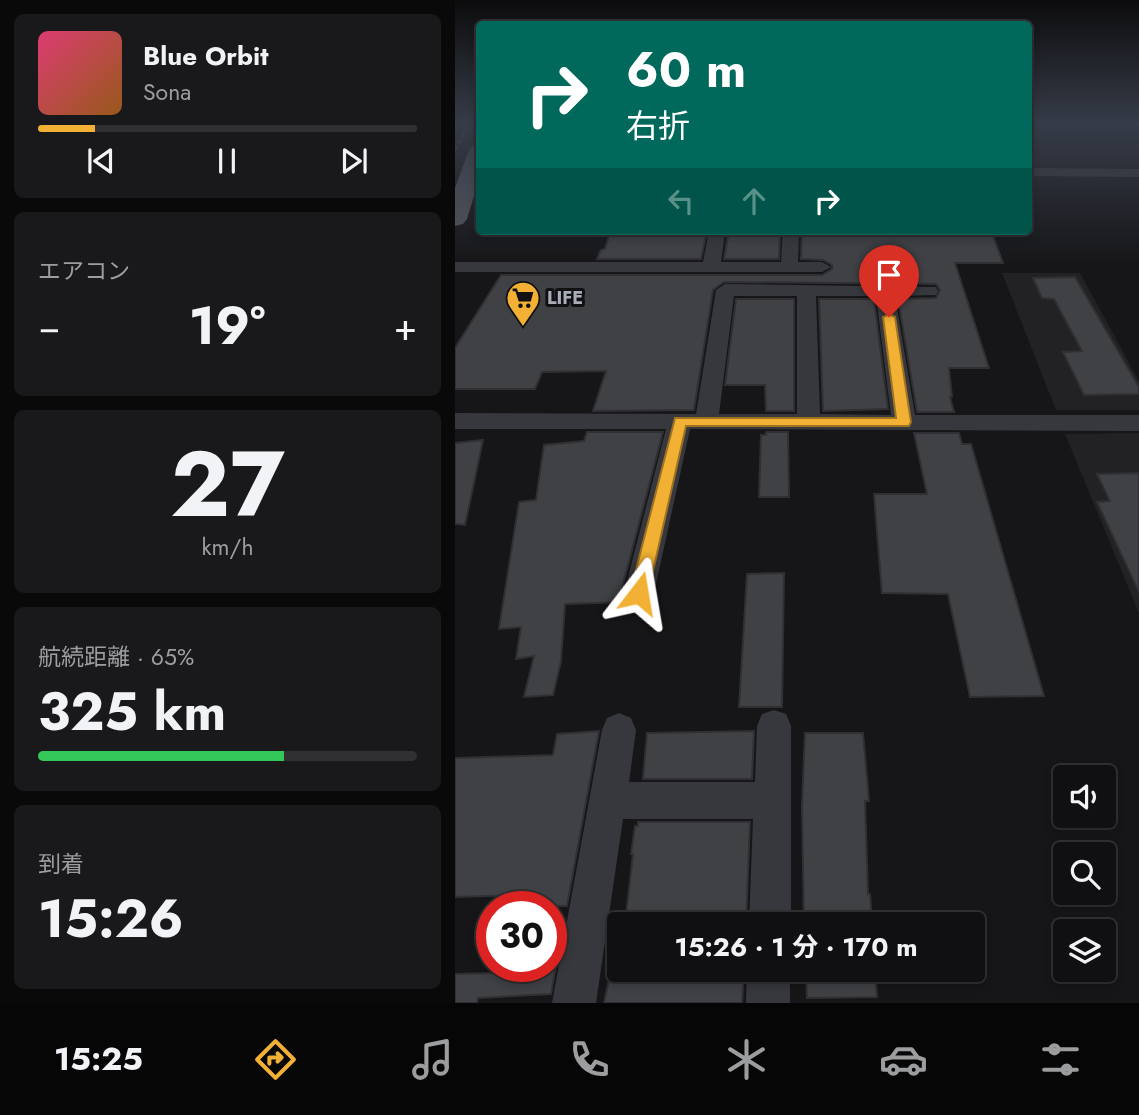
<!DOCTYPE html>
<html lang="ja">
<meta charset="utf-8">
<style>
body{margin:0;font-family:Jost,"Noto Sans JP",sans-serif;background:#19191b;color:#f1f3f6;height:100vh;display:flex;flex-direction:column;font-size:26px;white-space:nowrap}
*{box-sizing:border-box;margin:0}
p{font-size:23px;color:#9c9d9f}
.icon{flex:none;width:38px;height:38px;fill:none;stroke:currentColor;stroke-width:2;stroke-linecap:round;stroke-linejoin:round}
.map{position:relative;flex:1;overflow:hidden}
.sheet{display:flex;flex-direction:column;gap:14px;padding:14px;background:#09090a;width:455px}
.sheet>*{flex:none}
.hud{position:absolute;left:21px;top:21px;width:556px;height:214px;border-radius:7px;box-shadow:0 4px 10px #0003,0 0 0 2px #303032;background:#00695c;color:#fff;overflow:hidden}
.tools{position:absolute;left:598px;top:765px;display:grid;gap:14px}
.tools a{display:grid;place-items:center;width:63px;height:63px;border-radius:7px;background:#101012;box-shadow:0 4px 10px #0003,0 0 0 2px #303032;font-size:35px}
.speed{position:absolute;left:21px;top:891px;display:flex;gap:14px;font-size:35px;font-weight:700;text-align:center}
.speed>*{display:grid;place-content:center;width:91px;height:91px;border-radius:50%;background:#101012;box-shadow:0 4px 10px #0003,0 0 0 2px #303032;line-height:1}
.speed .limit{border:10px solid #d22;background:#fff;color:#111}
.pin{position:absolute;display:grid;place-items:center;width:60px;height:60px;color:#fff;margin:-72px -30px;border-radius:50% 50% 50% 0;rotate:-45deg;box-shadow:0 0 7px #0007}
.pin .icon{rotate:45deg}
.me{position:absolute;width:77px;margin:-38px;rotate:14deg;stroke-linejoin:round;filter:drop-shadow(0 0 5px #0008)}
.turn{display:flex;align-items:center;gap:24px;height:147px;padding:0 35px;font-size:32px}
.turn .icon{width:91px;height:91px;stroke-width:2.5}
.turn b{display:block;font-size:49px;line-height:60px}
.lanes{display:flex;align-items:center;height:66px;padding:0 35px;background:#0003;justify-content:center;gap:35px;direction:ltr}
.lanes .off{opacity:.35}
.big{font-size:52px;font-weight:700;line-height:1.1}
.sheet .widget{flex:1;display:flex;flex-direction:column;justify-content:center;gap:10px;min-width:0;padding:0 24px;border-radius:10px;background:#19191b}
.sheet .dial{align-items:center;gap:0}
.dial b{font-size:91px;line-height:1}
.song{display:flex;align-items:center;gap:21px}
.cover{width:84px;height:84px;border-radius:10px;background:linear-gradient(135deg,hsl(340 70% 55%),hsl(30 70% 35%))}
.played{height:7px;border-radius:4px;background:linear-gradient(90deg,#f2b134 15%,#303032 15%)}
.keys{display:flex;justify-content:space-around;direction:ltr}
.heat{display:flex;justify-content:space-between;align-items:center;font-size:38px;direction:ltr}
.charge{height:10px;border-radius:5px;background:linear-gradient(90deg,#34c759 65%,#303032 0)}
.trip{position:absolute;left:152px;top:912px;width:378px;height:70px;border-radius:7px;background:#101012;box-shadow:0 4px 10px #0003,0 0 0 2px #303032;font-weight:700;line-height:70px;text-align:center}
.dock{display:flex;height:112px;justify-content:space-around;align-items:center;background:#060607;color:#9c9d9f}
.dock .icon{width:49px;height:49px}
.dock .on{color:#f2b134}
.dock b{font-size:32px;color:#f1f3f6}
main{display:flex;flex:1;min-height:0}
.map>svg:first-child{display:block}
.built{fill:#222225}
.building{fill:#404145;stroke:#303034;stroke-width:2}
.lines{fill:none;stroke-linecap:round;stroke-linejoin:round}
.street{fill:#37383d;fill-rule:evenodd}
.primary{fill:#53555c;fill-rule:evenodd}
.rail{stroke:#4a4c52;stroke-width:2.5;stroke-dasharray:4.5 3.5;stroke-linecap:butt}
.route{fill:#f2b134;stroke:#9d7322;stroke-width:2}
.labels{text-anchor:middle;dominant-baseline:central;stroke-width:6;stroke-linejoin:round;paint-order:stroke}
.far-poi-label{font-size:18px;font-weight:bold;fill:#a8adb8;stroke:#111113;text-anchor:start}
</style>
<main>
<section class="sheet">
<div class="widget">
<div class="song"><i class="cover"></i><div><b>Blue Orbit</b><p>Sona</p></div></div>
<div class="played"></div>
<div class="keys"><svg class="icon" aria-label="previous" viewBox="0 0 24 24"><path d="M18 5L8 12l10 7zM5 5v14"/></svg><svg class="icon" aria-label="pause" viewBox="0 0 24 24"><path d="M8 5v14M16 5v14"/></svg><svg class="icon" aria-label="next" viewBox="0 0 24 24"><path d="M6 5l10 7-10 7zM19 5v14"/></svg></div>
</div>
<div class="widget"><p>エアコン</p>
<div class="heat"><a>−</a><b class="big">19°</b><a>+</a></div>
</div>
<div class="widget dial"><b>27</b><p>km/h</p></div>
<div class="widget"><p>航続距離 · 65%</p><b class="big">325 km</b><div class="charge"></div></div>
<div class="widget"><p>到着</p><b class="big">15:26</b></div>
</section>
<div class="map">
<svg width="684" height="1003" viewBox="0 0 684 1003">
<rect width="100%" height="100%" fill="#161618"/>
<g class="built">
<path d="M547,273H625L684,381V410H601Z"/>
<path d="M684,433V613L610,434Z"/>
</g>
<g class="building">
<path d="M274,231H325L324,259H269Z"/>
<path d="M347,231H536L548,263H500L534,368H494L497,397H495L499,412H462L443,299L481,298L485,290L481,284L269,282L258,290L239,410L138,411L151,371L87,372L80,389H0V348L46,275H367L377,269V265L368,260L346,259Z"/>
<path d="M155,233L219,235H251L246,259H142L146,250L150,249Z"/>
<path d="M620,277L684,387V394L629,395L608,352L627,351L599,299L587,298L578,278Z"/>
<path d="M281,299H339V411H311L310,385H270Z"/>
<path d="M364,299H419L433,409L368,411Z"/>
<path d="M132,432H208L166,592L171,602L110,604L106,661L98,695L69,697L79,656L61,659L66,627L44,629L64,502L81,500L89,445L129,441Z"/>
<path d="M311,432H333L334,497H304L306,435H311Z"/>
<path d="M459,433H504L507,444H516L589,696L515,697L493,594L427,593L419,494H472Z"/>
<path d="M28,440L10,525L0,524V443Z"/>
<path d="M684,473V592L642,502L655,501L642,474Z"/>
<path d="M329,573L327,707H284L292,574Z"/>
<path d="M144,731L112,906H58L61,895L0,897V758L98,755L102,734Z"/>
<path d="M299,731L297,779H188L192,733Z"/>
<path d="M350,733H408L414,801H410L413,894H415L417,924H349L347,806Z"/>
<path d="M183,822H295L291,924H170L178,854H176L180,826H183Z"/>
<path d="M44,966H101L96,994L23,998L22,1003H0V974L42,973Z"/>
<path d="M156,970H289L287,1003H149Z"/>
<path d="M351,970H420L422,997L352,998Z"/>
</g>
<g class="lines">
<g class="street">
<path d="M574,168L684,169V177L574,176Z"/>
<path d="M254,231H270L266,262H326L328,231H344L343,262H367L376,267L367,272H0V262H248Z"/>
<path d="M270,284L481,287L483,291L481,295L440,296L460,415H684V431L235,429L199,593L194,602L184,605L174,602L169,593L211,429H0V413L241,414L261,290ZM279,296H342V414H264ZM361,296H421L436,415L365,414Z"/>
<path d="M319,710L331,714L336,726V924H294L298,819H168L141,1003H97L147,730L152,718L164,713L176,718L181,730L174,782H300L302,726L307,714Z"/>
<path d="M292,970H335V1003H291Z"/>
</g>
<path class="primary" d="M24,144V179L12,219L8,224L0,226V188L14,150L17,146Z"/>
<path class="rail" d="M0,151L14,123"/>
</g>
<linearGradient id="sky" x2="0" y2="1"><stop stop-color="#0c0c0d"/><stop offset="0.47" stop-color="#363c48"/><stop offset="1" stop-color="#363c48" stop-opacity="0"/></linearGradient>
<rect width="684" height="264" fill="url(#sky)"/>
<path class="route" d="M434,314L440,317L456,422L454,426H231L193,593L190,598L184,600L178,598L175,593L220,418H441L428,317Z"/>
<defs>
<symbol id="supermarket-pin" viewBox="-11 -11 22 30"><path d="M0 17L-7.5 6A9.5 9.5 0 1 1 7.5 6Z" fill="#f2b134" stroke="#111113"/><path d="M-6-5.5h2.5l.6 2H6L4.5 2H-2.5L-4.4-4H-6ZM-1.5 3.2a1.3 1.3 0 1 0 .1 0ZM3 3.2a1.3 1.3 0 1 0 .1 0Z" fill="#111"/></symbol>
</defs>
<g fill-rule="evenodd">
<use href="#supermarket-pin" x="49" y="279" width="38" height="52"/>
</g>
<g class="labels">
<g class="far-poi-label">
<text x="92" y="298">LIFE</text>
</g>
</g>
</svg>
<div class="tools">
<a><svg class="icon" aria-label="sound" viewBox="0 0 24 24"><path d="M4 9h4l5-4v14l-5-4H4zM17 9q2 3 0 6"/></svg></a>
<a><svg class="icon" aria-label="search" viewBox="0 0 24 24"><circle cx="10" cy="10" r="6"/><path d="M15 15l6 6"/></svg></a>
<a><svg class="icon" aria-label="layers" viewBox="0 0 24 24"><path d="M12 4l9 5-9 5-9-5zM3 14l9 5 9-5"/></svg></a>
</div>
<div class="speed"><div class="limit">30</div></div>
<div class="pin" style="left:434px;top:317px;background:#d93025"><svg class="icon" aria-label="arrive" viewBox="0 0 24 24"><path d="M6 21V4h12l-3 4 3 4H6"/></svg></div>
<svg class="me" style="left:184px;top:593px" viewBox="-20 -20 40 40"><path d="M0-17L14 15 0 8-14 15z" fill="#f2b134" stroke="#fff" stroke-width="4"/></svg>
<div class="trip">15:26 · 1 分 · 170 m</div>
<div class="hud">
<div class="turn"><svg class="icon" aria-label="right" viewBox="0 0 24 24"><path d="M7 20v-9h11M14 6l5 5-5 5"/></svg><div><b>60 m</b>右折</div></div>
<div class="lanes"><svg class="icon off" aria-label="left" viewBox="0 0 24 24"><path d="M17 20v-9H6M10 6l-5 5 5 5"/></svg><svg class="icon off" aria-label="ahead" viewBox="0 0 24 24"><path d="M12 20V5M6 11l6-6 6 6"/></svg><svg class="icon" aria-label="right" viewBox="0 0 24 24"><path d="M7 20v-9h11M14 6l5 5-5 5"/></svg></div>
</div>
</div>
</main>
<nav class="dock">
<b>15:25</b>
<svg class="icon on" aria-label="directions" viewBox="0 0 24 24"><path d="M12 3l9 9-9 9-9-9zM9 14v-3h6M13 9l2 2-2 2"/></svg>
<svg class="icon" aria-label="music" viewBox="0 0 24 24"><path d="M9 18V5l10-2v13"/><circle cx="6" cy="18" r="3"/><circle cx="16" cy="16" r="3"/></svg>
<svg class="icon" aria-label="phone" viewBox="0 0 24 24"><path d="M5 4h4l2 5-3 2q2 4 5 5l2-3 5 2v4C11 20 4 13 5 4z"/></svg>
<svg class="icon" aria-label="climate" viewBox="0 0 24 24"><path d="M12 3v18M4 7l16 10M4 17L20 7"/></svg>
<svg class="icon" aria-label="car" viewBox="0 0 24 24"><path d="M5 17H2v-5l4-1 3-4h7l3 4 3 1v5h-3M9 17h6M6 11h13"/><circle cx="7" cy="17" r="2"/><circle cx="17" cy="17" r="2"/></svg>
<svg class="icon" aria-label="filters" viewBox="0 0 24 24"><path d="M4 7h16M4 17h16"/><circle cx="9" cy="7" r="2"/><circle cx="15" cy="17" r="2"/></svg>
</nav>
